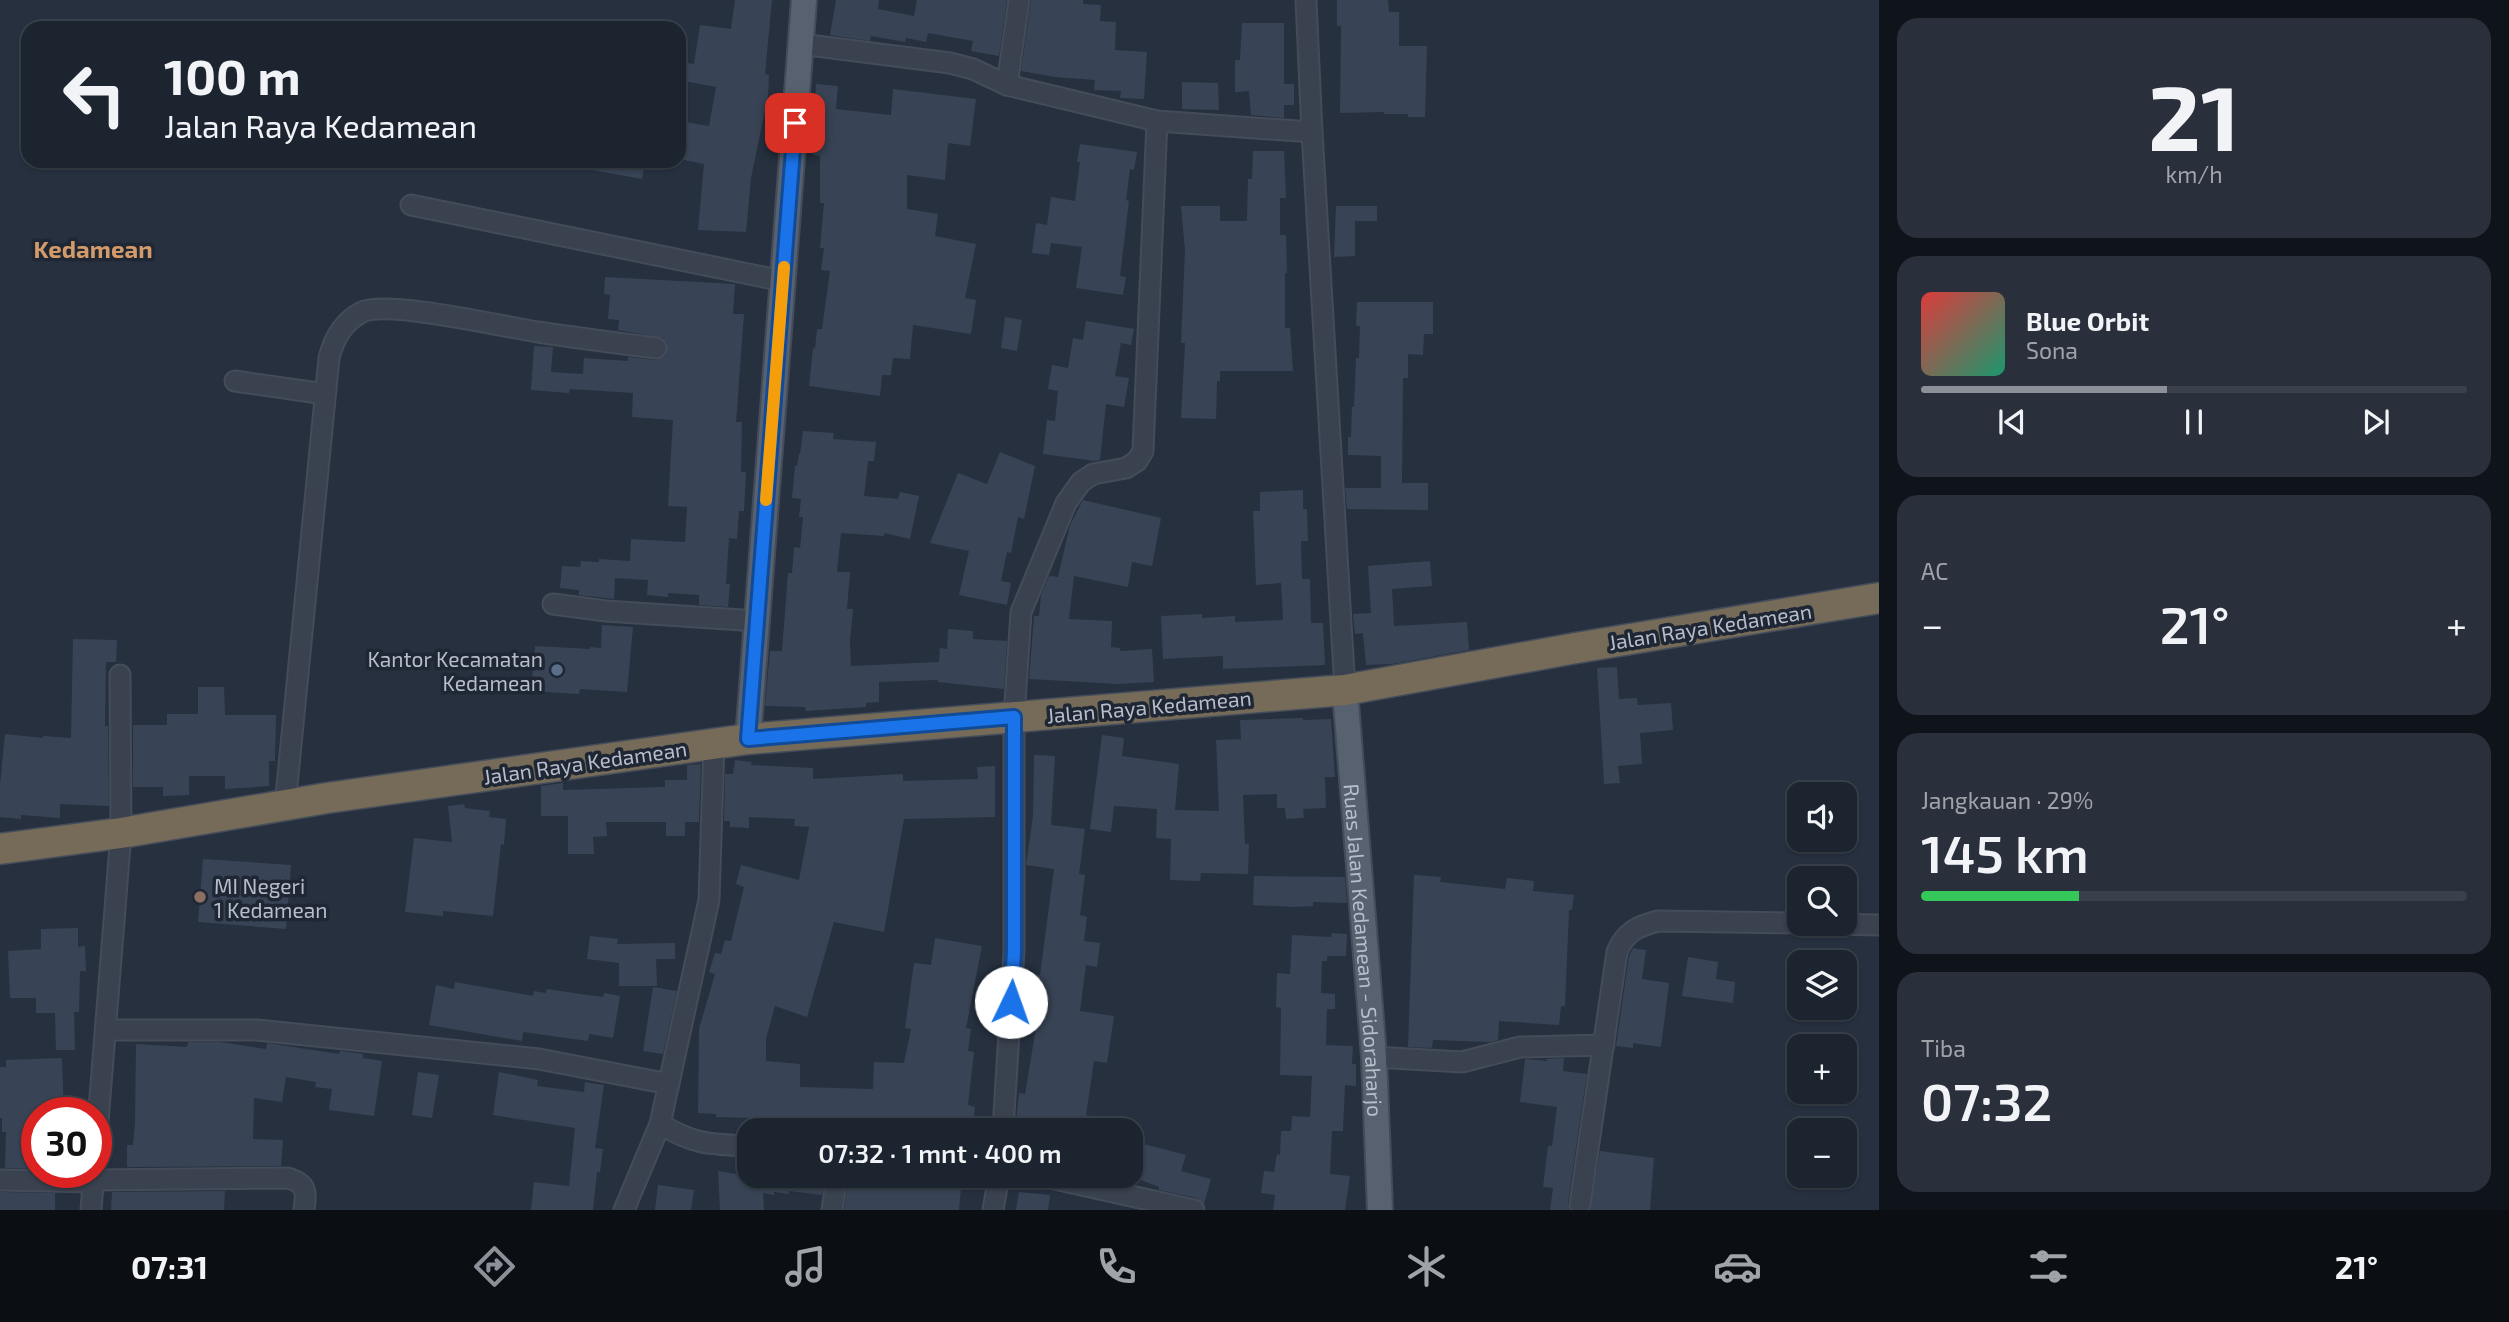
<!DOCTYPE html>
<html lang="id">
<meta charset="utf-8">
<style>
body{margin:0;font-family:"Exo 2",sans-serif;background:#29303b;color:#f1f3f6;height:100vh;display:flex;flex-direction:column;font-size:26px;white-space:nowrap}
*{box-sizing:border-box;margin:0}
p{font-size:23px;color:#a0a4aa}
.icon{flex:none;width:38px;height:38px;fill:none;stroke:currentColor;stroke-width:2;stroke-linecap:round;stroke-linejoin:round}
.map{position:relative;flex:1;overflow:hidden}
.details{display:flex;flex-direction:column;gap:18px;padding:18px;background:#0f141a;width:630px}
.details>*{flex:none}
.top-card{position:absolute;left:21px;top:21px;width:665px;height:147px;border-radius:21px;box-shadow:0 2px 5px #0004,0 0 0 2px #3a414b;background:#1c242f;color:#f1f3f6;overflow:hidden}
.buttons{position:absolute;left:1787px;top:782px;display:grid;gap:14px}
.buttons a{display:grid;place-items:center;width:70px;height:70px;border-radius:14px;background:#1c242f;box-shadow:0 2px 5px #0004,0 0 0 2px #3a414b;font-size:35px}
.speed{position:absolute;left:21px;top:1097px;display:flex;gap:14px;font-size:35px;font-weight:700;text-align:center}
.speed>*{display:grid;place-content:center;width:91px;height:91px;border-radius:50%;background:#1c242f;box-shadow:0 2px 5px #0004,0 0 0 2px #3a414b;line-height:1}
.speed .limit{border:10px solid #d22;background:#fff;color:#111}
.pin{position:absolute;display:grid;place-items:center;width:60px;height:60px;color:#fff;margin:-30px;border-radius:14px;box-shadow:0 4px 10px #0006}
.me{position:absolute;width:77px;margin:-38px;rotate:3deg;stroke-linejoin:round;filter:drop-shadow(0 0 5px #0008)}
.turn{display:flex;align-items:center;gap:24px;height:147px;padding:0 28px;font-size:32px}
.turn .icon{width:91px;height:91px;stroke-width:2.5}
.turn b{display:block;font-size:49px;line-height:60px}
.big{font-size:52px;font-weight:600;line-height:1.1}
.details .card{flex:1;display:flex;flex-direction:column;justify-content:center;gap:10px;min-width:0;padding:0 24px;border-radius:21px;background:#29303b}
.details .dial{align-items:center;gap:0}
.dial b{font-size:91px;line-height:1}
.song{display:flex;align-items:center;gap:21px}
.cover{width:84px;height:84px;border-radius:10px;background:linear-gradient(135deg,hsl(0 70% 55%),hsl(160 70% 35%))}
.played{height:7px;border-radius:4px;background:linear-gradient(90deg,#8c9099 45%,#3a414b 45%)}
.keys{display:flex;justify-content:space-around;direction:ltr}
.heat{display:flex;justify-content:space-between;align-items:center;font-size:38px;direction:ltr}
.charge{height:10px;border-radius:5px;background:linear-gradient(90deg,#34c759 29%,#3a414b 0)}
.trip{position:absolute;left:737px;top:1118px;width:406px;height:70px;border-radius:21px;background:#1c242f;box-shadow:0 2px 5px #0004,0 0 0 2px #3a414b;font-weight:600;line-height:70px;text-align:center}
.dock{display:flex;height:112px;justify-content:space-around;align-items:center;background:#0b0e13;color:#a0a4aa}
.dock .icon{width:49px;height:49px}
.dock .active{color:#8c9099}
.dock b{font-size:32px;color:#f1f3f6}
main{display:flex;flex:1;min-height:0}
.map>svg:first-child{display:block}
.building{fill:#384455}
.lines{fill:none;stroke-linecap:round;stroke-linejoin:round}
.minor-casing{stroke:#444b59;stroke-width:23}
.major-casing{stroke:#444b59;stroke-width:28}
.highway-casing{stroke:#454d5a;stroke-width:33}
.minor{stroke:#3a424f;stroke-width:19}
.major{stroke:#58616f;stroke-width:24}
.highway{stroke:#756b58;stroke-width:30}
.route-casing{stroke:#114b97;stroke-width:18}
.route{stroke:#1a73e8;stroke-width:12}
.slow{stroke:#f59e0b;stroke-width:12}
.service-dot{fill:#5c6f8a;stroke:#1f2735;stroke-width:2.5}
.education-dot{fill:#8d6e63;stroke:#1f2735;stroke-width:2.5}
.labels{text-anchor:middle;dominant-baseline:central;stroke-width:7;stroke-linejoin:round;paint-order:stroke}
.street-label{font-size:21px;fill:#b7bdca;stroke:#1f2735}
.poi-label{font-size:21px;fill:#b7bdca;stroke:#1f2735;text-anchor:end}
.quarter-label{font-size:24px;font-weight:bold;fill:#d29b69;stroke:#1f2735}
</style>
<main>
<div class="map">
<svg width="1879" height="1210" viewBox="0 0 1879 1210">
<rect width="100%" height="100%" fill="#26303f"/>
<g class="building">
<path d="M735,0H772L765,74L769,75L768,96L751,178L746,232L698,230L704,164L679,159V121L709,126L716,87L679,80V62L694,64L700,25L731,29Z"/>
<path d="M836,0H879L878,9L914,16L917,0H1007L999,56L971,51L973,41L928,33L926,42L906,38L905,42L871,36L870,41L830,35Z"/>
<path d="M1031,0H1083V4L1101,5L1100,21L1116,22L1115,50L1147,52L1144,99L1120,98L1121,91L1094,90L1095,80L1055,77L1021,71Z"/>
<path d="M1337,0H1388L1389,12H1399V46H1427L1425,117H1408V114H1384V112L1340,113L1341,26H1337Z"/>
<path d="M1242,23H1284V84H1294V105H1284V118L1251,115L1249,91L1235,92V60H1240Z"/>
<path d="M1182,82L1218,83L1219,110L1182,109Z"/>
<path d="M816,84L838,86L836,109L891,115L893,89L976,99L970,146L948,143L945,180L907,175V209L938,214L935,236L976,244L965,298L976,300L971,334L913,325L910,359L893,358L891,375H882L880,396L809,386L813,348L815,349L817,329H822L830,271L821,270L824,248H820L824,203H820V156L813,155Z"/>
<path d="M1080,144L1137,152L1134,170L1130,169L1126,200L1129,201L1120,276L1126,277L1123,295L1076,288L1082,247L1051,243L1049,255L1032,253L1036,223L1047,225L1051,197L1075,201L1080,162H1077Z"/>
<path d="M1253,151H1284L1286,198H1280V235H1286L1287,273H1285V328H1290L1293,371H1220V381H1217L1216,419L1181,418L1185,343H1181L1185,250L1181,206H1220V221H1247L1248,179H1252Z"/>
<path d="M587,161H645L642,179L586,169Z"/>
<path d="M1336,206H1377V221H1355V256L1334,257Z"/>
<path d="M605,277L735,284L733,314H744L736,422H742L741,472H746L744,511H739L737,539L729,538L726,584H730L728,607L699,605V595L668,593V597L647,595L648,580L615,578L614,599L579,595V590L560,588L562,566L580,567L581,561L599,562V559L630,561L631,539L685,542L687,507L668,506L673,420L632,417L633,393L570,389L569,393L531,390L534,346L553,347L551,372L583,374L584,358L628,361V357L655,360L666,355L667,344L663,338L618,330L619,320L608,319L610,295L604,294Z"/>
<path d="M1357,302H1433V334H1424L1423,355L1408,354V378H1403L1402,483H1428V510L1347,509L1345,488H1381V456L1348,455V437H1351L1352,407H1354L1356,358H1359L1360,326H1356Z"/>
<path d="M1005,317L1022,320L1017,351L1001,348Z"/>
<path d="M1086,321L1134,329L1131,345L1121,343L1115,376L1129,378L1124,407L1106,404L1100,460L1095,461L1043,454L1047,420L1055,421L1058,391L1048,389L1052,365L1068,368L1073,338L1083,340Z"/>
<path d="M803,431L834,433L833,439L876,442L874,461H868L864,496L898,499L900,492L919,496L910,539L884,533V536L841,533L837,572H850L847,609H853L850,641L851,666L939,662L940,648L947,649L948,629L973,631V639L1007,641L1004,689L938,682V680L879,682V702L866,703V707L806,711L805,707L765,706L770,651H782L788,573H792L794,547L800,548L803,517H799L801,499L792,498L795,466H797L799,454H800Z"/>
<path d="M1000,452L1035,466L1024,519L1018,517L1011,553L1007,552L1001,581L1011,583L1007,605L959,595L969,551L930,543L958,473L987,484Z"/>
<path d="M1303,490V509H1307L1308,541H1301L1302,579H1310L1311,623H1323L1325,665L1223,669V656L1163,659L1161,616L1202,614V618L1235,616V622L1283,620L1281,583L1256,585L1253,511H1260V492Z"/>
<path d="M1083,500L1161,518L1152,566L1132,562L1128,587L1074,576L1069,619L1112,621L1111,647L1120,648V651L1152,649L1154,682L1118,684L1029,679L1034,616H1039L1041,595L1049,576L1058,577L1070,525Z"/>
<path d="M1430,561L1432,586L1392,589L1394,626L1467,622L1469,650L1392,664L1366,665L1363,633L1355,634L1353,614L1371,613L1368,566Z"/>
<path d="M602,625L633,627L627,692L580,689L579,694L531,691L535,646L590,649V647L601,648Z"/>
<path d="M73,639L117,640L116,662H106L105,726H108L109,806L60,804V818L21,815V819L0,817V785L5,734L43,738V736L71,738Z"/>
<path d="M1617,667L1619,699L1637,698L1638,705L1671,703L1673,730L1640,733L1642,764L1618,766L1620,783L1604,784L1597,668Z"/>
<path d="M198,687H224L225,715H276L275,761H269V786L225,789V776H189V795L163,796V787H133V725H167V714H198Z"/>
<path d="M1303,718V720L1331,719L1335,777H1325L1326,808L1303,809L1304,818L1286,819L1285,808H1277V794L1243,795L1245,844H1249L1248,874L1201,873L1200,881L1170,880L1171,839L1156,838L1157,809L1114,806L1111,832L1090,829L1102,735L1124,738L1122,756L1179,764L1175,810L1219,811L1216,740L1241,739L1240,720Z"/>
<path d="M1034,755L1055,756L1051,825L1085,829L1079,874L1085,875L1080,915L1087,917L1084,941L1100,943L1097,967L1086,965L1080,1011L1114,1016L1107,1063L1094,1061L1086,1115L1125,1126V1130H1067L1050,1128V1130H1015L1019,1093L1025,1094L1036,1028H1033L1039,993L1033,992L1035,974L1040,975L1054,869L1026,865L1033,816Z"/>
<path d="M735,760L752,762L751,765L813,768V779L903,774V781L978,779L977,767L995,766V817L904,819L884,932L834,922L807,1017L775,1006L766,1039V1061L800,1064V1087L873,1089L874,1062L904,1063L911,1029L905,1028L914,963L931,965L935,938L982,946L966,1028L971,1029L968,1051L974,1052L968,1105L975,1107L972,1130L881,1128V1130H839V1128L819,1127L820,1125L778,1124V1129L754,1128V1118L716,1117V1114L698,1113L699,1029L715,974L709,972L715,953L721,954L725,940L731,941L744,887L736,884L741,865L799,880L809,827L794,826L795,819L749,817V828L730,827V821H724L725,774H733Z"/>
<path d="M701,764L699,822H685V836H666V822H606L607,836L593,837L594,854H568V816H541V786L563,783V790L665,787V780H687V765Z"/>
<path d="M464,804L465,808L490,811L489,817L506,819L504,845L501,844L493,916L443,911V916L405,912L414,838L452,842L448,806Z"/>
<path d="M203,859L291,865L286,929L198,922Z"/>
<path d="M1414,875L1441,877L1440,882L1505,889L1507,878L1534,881L1533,891L1574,895L1572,910H1569L1565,1006H1561L1559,1025L1499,1021L1498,1040L1491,1042L1433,1040L1432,1048L1408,1047Z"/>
<path d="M1254,876L1345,877L1347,903L1313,902V906L1294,907L1253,905Z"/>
<path d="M78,928V947L85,946L86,971H80L79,1012H74L75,1050H56L55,1013H36V998H10L8,951L41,949V929Z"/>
<path d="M1332,933L1347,934L1346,956H1327V961H1322L1321,993L1335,994V1009H1327L1326,1045L1353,1046L1352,1064H1356V1086L1345,1085L1343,1131H1332L1330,1174L1350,1176L1345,1210H1273L1275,1195L1261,1193L1264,1171L1274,1172L1277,1154L1280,1155L1281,1131H1291L1292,1116L1310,1117L1312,1076L1280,1075L1281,1008L1276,1007L1277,973L1290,974L1292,935L1331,937Z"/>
<path d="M590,936L618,939L617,944L675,943V959H656L657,986H619V963L587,959Z"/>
<path d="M1633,948L1646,950L1642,979L1669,983L1661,1047L1633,1043V1048L1616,1046L1629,956Z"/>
<path d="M1688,957L1718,962L1716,979L1735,982L1733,1003L1682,996Z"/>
<path d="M455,982L533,996L534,991L546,993L547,989L587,995L603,997L604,993L620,996L613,1038L589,1034L588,1041L523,1032L522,1041L429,1025L436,985L454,989Z"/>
<path d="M653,987L677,991L663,1054L643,1051Z"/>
<path d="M188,1042H220L266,1049L267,1043L339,1054L340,1051L363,1054V1058L382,1061L374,1116L329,1110L332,1089L315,1087L316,1082L286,1077L282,1102L254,1098L253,1139L283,1140L281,1166L127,1167V1145H133L135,1123L136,1044L187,1047Z"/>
<path d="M62,1058L64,1113H37V1169L5,1168L6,1132H2V1118H0V1067H6V1060Z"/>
<path d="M1564,1058L1563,1071L1587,1074L1568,1202L1570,1210H1550L1553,1188L1543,1187L1548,1146H1552L1557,1107L1520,1102L1525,1059L1547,1061V1059Z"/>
<path d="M418,1072L439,1075L432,1118L412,1115Z"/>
<path d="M499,1072L538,1080L537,1086L584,1092L585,1082L604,1085L595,1148L603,1149L600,1172H597L593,1210H531L534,1182L569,1186L575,1128L493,1115Z"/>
<path d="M1136,1142L1186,1155L1181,1171L1211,1179L1204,1204L1197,1198L1159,1190V1187L1130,1176Z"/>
<path d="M1600,1151L1654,1158L1650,1210H1590Z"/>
<path d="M718,1171L749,1176H825L822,1195L789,1191V1194L774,1192V1195L763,1193L764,1210H720Z"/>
<path d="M849,1176H962L959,1210H844Z"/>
<path d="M658,1185L694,1190L691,1210H655Z"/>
<path d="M225,1191L224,1210H111L112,1192Z"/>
<path d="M0,1192L55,1193V1210H0Z"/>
<path d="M1019,1192L1050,1195L1048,1210H1016Z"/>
</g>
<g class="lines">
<defs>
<g id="minor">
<path d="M1306,0L1312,132L1345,690"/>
<path d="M801,44L950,63L973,69L1007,85L1157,121L1312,132"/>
<path d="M1007,85L1019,0"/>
<path d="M411,205L783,281"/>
<path d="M235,381L325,394"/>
<path d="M553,604L606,611L757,621"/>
<path d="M285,806L329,358C334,338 343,322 362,312C389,300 504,327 538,332C577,338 616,343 656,348"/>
<path d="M1828,924L1879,925"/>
<path d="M106,1030H257L539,1059L669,1084"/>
<path d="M1374,1057L1462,1062L1520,1047L1604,1045"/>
<path d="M660,1124C695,1145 710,1144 749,1146"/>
<path d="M1003,1130L1014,951V717L1021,612L1066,503L1081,482L1093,474L1126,468L1137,461L1143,451L1157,121"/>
<path d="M96,1147L121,833L120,675"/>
<path d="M1041,1176L1194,1210"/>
<path d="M0,1180L93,1182"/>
<path d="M93,1180L288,1178C308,1184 306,1192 304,1210"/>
<path d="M1580,1204L1617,952C1625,932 1638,926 1658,921L1799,923"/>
<path d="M91,1210L94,1172"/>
<path d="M624,1210L660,1124L709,900L714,744"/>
<path d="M832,1210L837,1176"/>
<path d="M993,1210L999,1176"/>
</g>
<g id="major">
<path id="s1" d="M1345,690L1374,1057L1380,1210"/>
<path d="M748,739L804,0"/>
</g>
<path id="highway" d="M0,849L121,833L327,798L748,739L1345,690L1576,648L1879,598"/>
</defs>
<use href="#minor" class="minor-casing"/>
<use href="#major" class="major-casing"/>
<use href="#highway" class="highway-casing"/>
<use href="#minor" class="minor"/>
<use href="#major" class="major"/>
<use href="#highway" class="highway"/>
</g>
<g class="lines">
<defs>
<path id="route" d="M795,123L748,739L1014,717V951L1011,1002"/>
</defs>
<use href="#route" class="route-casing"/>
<use href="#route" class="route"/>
<path class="slow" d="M766,500L784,267"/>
</g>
<circle class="service-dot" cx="557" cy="670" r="7"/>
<circle class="education-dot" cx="200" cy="897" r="7"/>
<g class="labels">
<g class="street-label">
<text transform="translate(1710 626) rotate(-9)">Jalan Raya Kedamean</text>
<text transform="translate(1149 706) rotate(-5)">Jalan Raya Kedamean</text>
<text transform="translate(585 762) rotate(-8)">Jalan Raya Kedamean</text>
<text stroke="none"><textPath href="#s1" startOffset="261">Ruas Jalan Kedamean - Sidoraharjo</textPath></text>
</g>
<g class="poi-label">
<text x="543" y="658">Kantor Kecamatan<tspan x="543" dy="24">Kedamean</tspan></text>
<text x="214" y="885" text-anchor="start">MI Negeri<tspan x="214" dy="24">1 Kedamean</tspan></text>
</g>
<g class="quarter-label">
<text x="93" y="248">Kedamean</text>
</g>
</g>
</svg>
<div class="buttons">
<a><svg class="icon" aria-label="sound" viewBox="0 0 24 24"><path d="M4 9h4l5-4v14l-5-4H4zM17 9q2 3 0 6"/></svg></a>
<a><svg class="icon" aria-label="search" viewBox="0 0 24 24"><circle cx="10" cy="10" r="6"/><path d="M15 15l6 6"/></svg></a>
<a><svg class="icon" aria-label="layers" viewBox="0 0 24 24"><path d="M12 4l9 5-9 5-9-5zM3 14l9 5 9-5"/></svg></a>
<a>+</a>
<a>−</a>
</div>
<div class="speed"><div class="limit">30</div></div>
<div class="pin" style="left:795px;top:123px;background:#d93025"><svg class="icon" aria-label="arrive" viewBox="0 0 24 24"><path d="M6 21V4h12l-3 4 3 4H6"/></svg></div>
<svg class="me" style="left:1011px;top:1002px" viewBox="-20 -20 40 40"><circle r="19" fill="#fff"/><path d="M0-13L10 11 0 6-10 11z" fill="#1a73e8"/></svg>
<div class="trip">07:32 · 1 mnt · 400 m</div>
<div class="top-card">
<div class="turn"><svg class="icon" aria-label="left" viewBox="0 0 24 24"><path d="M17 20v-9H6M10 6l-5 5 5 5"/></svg><div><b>100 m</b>Jalan Raya Kedamean</div></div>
</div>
</div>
<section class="details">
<div class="card dial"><b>21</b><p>km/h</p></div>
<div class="card">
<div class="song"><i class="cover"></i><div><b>Blue Orbit</b><p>Sona</p></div></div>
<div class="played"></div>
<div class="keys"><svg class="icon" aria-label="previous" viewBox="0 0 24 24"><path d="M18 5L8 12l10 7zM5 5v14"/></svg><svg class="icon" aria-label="pause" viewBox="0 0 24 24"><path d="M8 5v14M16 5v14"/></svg><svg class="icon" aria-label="next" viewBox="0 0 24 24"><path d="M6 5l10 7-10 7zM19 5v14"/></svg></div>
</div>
<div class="card"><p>AC</p>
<div class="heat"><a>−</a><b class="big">21°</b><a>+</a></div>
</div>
<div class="card"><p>Jangkauan · 29%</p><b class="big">145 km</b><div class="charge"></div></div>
<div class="card"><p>Tiba</p><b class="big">07:32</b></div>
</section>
</main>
<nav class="dock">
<b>07:31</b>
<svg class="icon active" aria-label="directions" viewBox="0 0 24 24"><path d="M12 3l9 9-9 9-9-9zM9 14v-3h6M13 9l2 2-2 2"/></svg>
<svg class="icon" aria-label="music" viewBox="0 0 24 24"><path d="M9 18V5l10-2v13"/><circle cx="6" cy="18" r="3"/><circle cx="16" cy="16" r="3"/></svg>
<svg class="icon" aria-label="phone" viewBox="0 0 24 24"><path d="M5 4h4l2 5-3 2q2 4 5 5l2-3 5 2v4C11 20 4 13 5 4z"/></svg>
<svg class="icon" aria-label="climate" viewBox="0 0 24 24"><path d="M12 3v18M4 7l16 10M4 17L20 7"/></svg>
<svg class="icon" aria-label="car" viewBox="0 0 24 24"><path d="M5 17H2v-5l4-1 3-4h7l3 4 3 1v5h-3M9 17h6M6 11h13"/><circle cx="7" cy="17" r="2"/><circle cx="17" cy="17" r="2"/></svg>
<svg class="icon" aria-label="filters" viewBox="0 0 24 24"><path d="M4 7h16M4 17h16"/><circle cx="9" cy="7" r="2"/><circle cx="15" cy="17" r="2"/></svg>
<b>21°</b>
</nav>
